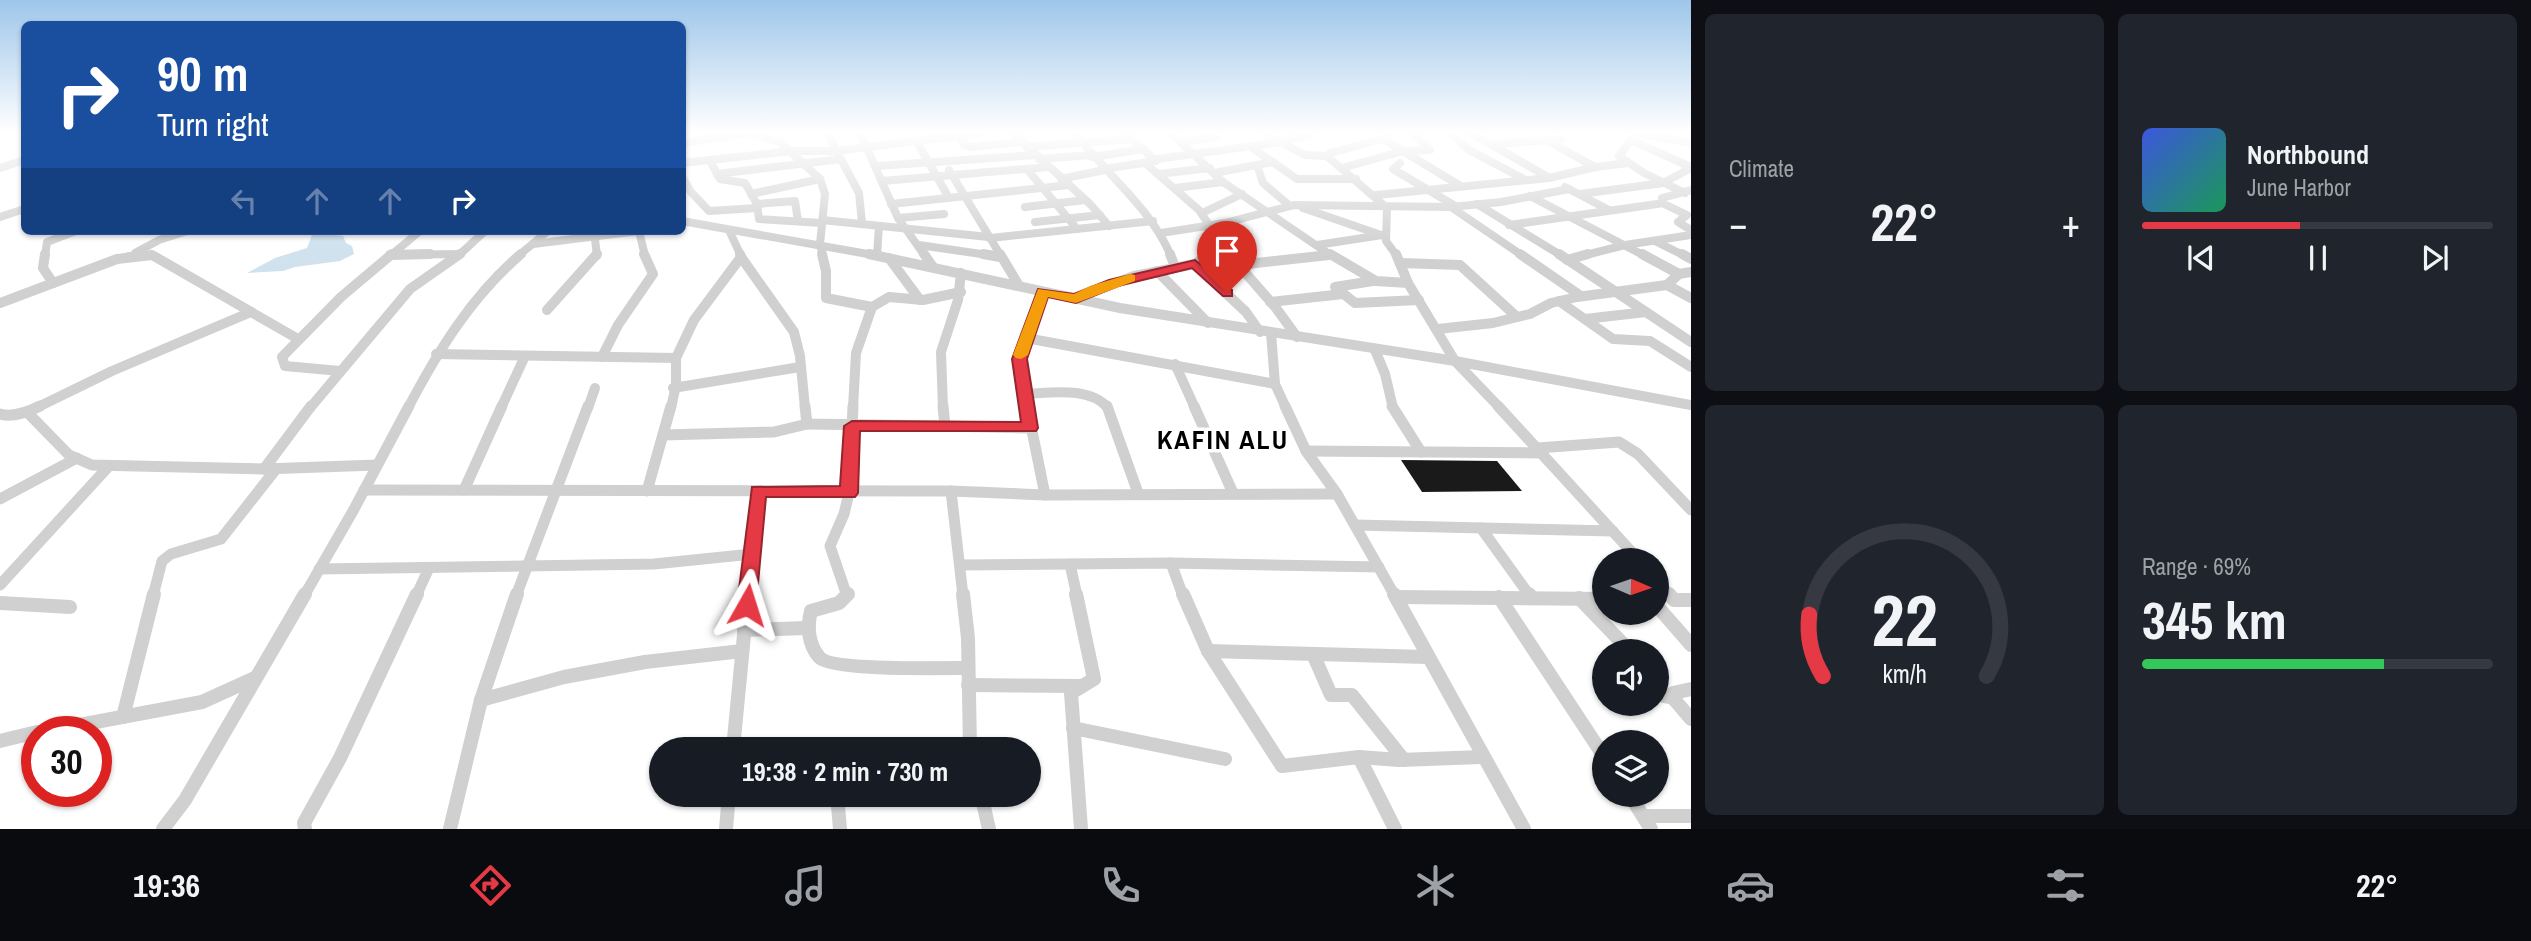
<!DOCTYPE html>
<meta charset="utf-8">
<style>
body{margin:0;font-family:"Archivo Narrow",sans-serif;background:#20242c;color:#f1f3f6;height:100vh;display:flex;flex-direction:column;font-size:26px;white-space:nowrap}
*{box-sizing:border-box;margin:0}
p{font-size:23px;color:#9ea1a6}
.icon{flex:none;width:38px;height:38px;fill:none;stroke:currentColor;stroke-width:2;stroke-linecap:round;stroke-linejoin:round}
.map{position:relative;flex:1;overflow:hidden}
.panel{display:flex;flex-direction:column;gap:14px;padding:14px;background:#0d0f14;width:840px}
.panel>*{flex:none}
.guide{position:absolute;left:21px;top:21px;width:665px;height:214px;border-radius:10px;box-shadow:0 2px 5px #0004;background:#1a4fa0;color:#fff;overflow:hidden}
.needle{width:46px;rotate:92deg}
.tools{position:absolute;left:1592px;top:548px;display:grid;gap:14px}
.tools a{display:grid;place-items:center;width:77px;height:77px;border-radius:50%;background:#171b24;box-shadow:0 2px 5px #0004;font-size:35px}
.speed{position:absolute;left:21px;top:716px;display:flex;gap:14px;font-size:35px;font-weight:700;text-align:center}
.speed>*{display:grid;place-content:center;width:91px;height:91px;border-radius:50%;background:#171b24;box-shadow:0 2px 5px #0004;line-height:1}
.speed .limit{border:10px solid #d22;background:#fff;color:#111}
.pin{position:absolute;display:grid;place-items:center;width:60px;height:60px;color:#fff;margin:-72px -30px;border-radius:50% 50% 50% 0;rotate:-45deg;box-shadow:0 0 7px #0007}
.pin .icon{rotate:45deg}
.me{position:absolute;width:77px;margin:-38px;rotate:6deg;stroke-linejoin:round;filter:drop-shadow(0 0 5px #0008)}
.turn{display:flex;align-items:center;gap:24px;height:147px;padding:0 21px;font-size:32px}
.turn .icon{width:91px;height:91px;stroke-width:2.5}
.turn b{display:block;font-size:49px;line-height:60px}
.lanes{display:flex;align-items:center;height:66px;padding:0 21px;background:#0003;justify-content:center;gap:35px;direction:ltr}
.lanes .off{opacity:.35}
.big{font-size:52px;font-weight:700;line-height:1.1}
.panel .tile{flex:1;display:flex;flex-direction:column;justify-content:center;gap:10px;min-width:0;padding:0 24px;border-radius:10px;background:#20242c}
.panel .dial{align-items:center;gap:0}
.dial svg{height:182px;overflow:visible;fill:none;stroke:#363941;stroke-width:7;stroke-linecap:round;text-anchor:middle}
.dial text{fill:#f1f3f6;stroke:none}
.song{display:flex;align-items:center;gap:21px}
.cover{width:84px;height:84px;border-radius:10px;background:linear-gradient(135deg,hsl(230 70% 55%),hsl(150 70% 35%))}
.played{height:7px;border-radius:4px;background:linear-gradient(90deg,#e63946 45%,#363941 45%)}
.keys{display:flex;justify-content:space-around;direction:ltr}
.heat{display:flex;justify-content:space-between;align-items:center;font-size:38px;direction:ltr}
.charge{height:10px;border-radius:5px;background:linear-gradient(90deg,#34c759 69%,#363941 0)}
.panel .tiles{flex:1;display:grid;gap:14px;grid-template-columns:repeat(2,1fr)}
.trip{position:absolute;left:649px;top:737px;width:392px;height:70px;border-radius:35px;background:#171b24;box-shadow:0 2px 5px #0004;font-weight:700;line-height:70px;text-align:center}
.dock{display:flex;height:112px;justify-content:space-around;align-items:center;background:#090b0e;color:#9ea1a6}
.dock .icon{width:49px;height:49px}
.dock .active{color:#e63946}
.dock b{font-size:32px;color:#f1f3f6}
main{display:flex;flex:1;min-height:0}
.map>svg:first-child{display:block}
.water{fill:#cfe2ee}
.building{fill:#1a1a1a}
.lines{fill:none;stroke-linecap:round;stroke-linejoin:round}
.minor-far3{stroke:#d0d0d0;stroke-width:8}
.minor-far2{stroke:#d0d0d0;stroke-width:10}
.minor-far1{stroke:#d0d0d0;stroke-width:11}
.minor{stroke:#d0d0d0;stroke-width:14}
.route{fill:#e63946;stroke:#96252e;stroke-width:2}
.slow{fill:#f59e0b}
.labels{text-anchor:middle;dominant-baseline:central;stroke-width:7;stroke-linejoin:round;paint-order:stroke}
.district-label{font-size:26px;font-weight:bold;letter-spacing:2px;fill:#000;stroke:#fff}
</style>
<main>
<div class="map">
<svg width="1691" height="829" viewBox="0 0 1691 829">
<rect width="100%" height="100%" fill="#fff"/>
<path class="water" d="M313,232L343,236L346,243L352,246L354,254L340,261L295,267L283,271L247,273L275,258L307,248Z"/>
<path class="building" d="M1401,460L1497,461L1522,491L1422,492Z"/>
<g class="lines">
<g class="minor-far3">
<path d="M750,133L780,142L820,179L825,194L820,244L823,256"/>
<path d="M827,133L859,193L862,223"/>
<path d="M860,133L898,218L925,256"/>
<path d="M1013,133L1091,205L1109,226"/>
<path d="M1075,133C1106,174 1151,208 1171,256"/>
<path d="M1171,133L1223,182L1332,256"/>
<path d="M1264,133L1305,155L1328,156"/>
<path d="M1391,133L1379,140L1330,153L1328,157L1387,208L1386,241L1397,256"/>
<path d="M1450,133L1469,150L1524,179"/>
<path d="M1471,133L1548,177"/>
<path d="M1632,133L1631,140L1619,156L1644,173L1685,193"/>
<path d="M1639,133L1691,143"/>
<path d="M957,136L965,145L971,147L1021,142"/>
<path d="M1383,139L1459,185"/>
<path d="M1631,140L1691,167"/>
<path d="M1548,141L1595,167"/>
<path d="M917,142L949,198"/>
<path d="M1181,142L1217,137L1213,133"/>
<path d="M682,143L747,133"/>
<path d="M1492,144L1561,139"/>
<path d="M1026,147L1131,139"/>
<path d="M1251,147L1297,179H1356"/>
<path d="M1092,157L1144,149"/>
<path d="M1039,159L1091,155"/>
<path d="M1157,159L1281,142L1313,133"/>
<path d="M710,161L720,179L745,183L757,204L759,219L822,223"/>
<path d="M682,163L792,151H836L979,133"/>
<path d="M1145,163L1199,210L1230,256"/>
<path d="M1400,163L1393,169L1457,207"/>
<path d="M1257,165L1263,183L1290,206"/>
<path d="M876,166L1035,155"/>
<path d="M0,168L24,160"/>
<path d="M1342,168L1403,151L1430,150L1413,133"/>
<path d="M1027,169L1077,229"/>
<path d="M1103,169L1156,161L1127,135"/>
<path d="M949,170L1001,256"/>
<path d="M1214,173L1273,162"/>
<path d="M717,174L841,159"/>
<path d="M1158,174L1210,168"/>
<path d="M682,176L691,192L709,211L757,208"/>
<path d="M1061,179L1104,170"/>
<path d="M882,181L1048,167"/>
<path d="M1565,187L1609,210"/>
<path d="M1175,188L1223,182"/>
<path d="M751,194L820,179"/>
<path d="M1580,194L1663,183L1691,168"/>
<path d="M1376,195L1549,178L1595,167L1628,163"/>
<path d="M1530,196L1645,256"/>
<path d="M1662,203L1687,215L1678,222L1691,230"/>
<path d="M757,204L795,201L798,221"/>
<path d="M891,204L1069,185"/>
<path d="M1477,204L1562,256"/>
<path d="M1025,207L1085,200"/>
<path d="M1451,207L1523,256"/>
<path d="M1303,208L1384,236"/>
<path d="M1202,213L1242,194"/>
<path d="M0,217L24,209"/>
<path d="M898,218L944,214"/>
<path d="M822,220L989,237"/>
<path d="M682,221L879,256"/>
<path d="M1035,222L1100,215"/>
<path d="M1509,225L1657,204L1662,203V198L1691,190"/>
<path d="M729,230L741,256"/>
<path d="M594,231L597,256"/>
<path d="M639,231L645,256"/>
<path d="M1161,233L1225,223L1294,205L1451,207L1501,202L1569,189"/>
<path d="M990,238L1153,221"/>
<path d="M1655,241L1685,256"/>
<path d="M533,244L639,231"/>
<path d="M919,245L995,256"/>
<path d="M1317,245L1382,235"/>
<path d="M135,253L159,240L187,231"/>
<path d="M390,255L461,254"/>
<path d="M877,255L879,226"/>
<path d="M45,256L47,242L76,231"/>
<path d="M129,256H154"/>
<path d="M390,256L420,231"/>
<path d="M458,256L485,231"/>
<path d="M518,256L548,231"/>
<path d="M1318,256L1329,255"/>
<path d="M1582,256L1625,245L1691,235"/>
</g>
<g class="minor-far2">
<path d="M45,254L43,268L53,283"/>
<path d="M822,254L826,271V298L872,307L889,297L923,300L961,292"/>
<path d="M869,254L1120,308L1455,361L1691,405"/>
<path d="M924,254L933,267"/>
<path d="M983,254L1000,257"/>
<path d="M1000,254L1018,284"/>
<path d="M1170,254L1175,267"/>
<path d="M1229,254L1276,308L1297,337"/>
<path d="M1330,254L1376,281L1408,283"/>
<path d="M1396,254L1408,283L1455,361L1500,408"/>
<path d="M1520,254L1581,296"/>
<path d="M1559,254L1691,342"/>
<path d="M1642,254L1679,274"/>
<path d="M1682,254L1691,259"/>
<path d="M390,255L430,254"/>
<path d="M741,257L794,332L800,356L805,408"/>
<path d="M889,258L920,300"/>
<path d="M1567,260L1588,254"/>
<path d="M1400,263L1460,265L1517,317"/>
<path d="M1195,264L1246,312L1260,332"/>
<path d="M1238,265L1329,255"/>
<path d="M1157,271L1208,323"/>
<path d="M1373,281L1335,287L1355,303L1419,300"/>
<path d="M1667,285L1691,298"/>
<path d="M1076,298L1134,276L1195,264L1201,260L1231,258"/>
<path d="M1559,301L1613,339L1650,341L1691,367"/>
<path d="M1270,302L1343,294"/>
<path d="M0,303L117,259L152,255L298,339"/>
<path d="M547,310L597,254"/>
<path d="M1585,319L1646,312"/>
<path d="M1438,329L1493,323L1530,314L1551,303L1577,297L1667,285L1679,274L1691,272"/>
<path d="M1271,333L1275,384L1286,408"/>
<path d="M1026,338L1043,292"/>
<path d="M1375,350L1385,374L1393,408"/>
<path d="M436,354L676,358L694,320L741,257L740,254"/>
<path d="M602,357L618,325L653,274L644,254"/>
<path d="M1175,364L1195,408"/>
<path d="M340,371L285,366L282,357L341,297L392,254"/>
<path d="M673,388L800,367"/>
<path d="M1025,394C1050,393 1090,386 1108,408"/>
<path d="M36,408L112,371L251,312"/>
<path d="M310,408L410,289L460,254"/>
<path d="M408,408C438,351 471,297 521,254"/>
<path d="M501,408L525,356"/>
<path d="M588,408L595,388"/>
<path d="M671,408L676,385V358"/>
<path d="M853,408L856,353L872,307"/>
<path d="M943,408L941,352L958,300L961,273"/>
<path d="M1027,408C1022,380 1018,366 1026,338L1275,384"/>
</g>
<g class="minor-far1">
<path d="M805,406L807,424L945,426L943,406"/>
<path d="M1027,406L1045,495"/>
<path d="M1107,406L1138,493"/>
<path d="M1194,406L1233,493"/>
<path d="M1285,406L1306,451L1337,494L1395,596"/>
<path d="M1392,406L1421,452"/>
<path d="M1498,406L1639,560"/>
<path d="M27,412L69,455L92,465L264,469L377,465"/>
<path d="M0,414C13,418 28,412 40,406"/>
<path d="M945,426L1030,428"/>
<path d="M663,435L774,432L807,424"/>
<path d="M1538,448L1619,442L1638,454L1691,510"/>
<path d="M1306,451L1543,453"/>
<path d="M264,469L311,406"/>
<path d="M364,490L951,491L1045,495L1337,494"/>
<path d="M464,490L502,406"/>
<path d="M647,491L671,406"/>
<path d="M951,491L963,596"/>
<path d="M0,499L77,458"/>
<path d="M1355,525L1613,531"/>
<path d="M1481,528L1530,596"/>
<path d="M1171,563L1183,596"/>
<path d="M1070,564L1077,596"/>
<path d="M961,565L1171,563L1379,567"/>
<path d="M319,569L654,564L752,554"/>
<path d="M1657,581L1670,596"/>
<path d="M0,585L108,467"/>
<path d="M153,596L162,561L171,554L221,539L276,469"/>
<path d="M304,596L353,511L409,406"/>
<path d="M416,596L429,568"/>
<path d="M516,596L588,406"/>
<path d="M748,596L758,491"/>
<path d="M847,596L830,546L844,514L849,493L853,406"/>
</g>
<g class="minor">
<path d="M848,594L839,603L811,611C807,626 808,644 819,657C830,671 945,668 968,668"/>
<path d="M963,594L968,638L970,749"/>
<path d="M1076,594L1094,679L1071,693L1081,829"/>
<path d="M1183,594L1208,651L1282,766L1359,757L1395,829"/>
<path d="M1394,594L1524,829"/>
<path d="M1529,594L1532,598"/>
<path d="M1669,594L1674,600H1691"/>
<path d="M1396,597L1605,599"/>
<path d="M1499,597L1605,758"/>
<path d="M1579,598L1627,648L1621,651"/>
<path d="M0,603L70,607"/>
<path d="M1657,606L1691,645"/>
<path d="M744,630L807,628"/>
<path d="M1208,651L1427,657"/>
<path d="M1313,654L1331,695H1352L1404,760"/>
<path d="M968,685L1081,686"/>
<path d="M1657,690L1664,696L1673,698L1691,719"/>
<path d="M1673,698V693L1691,689"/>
<path d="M481,700L564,677L645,662L742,651"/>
<path d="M123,717L154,594"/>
<path d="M1073,728L1225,759"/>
<path d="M42,732L202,702L255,678"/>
<path d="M0,741L37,732"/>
<path d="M733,749L748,594"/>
<path d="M1359,757L1399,760L1482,757"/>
<path d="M837,794L840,829"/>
<path d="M981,794L989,829"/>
<path d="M1629,794L1651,829"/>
<path d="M1643,816H1691"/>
<path d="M163,829L185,800L305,594"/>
<path d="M305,829L304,823L340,758L417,594"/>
<path d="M450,829L481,700L517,594"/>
<path d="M726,829L729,794"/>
</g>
</g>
<linearGradient id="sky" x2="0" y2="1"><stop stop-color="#9ec6ea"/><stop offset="0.53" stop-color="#fff"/><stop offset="1" stop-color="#fff" stop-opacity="0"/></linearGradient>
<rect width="1691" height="250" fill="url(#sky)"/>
<path class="route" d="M1195,260L1232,290V296H1223L1192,268L1118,286L1076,303L1048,297L1027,359L1038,428L1036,431H860L858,493L855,497H766L756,605L754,610L747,613L740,610L737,605L752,487L840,486L844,426L852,421L1021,422L1012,359L1038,289L1074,294L1109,280Z"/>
<path class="slow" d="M1130,274L1135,275V281L1076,303L1048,297L1028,355L1021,359L1016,358L1013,355L1038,289L1074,294L1090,286Z"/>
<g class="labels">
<g class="district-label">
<text x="1223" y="439">KAFIN ALU</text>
</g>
</g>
</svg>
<div class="tools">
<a><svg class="needle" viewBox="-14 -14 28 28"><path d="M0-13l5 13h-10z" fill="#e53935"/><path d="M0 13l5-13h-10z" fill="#9ea1a6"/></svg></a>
<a><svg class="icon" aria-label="sound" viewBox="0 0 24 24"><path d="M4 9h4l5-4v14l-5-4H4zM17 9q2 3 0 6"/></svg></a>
<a><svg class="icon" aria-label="layers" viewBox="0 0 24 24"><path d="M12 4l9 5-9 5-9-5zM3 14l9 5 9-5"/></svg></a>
</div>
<div class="speed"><div class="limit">30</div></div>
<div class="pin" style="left:1227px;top:293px;background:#d93025"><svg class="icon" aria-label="arrive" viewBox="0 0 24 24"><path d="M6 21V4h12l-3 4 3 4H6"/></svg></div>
<svg class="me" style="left:747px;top:605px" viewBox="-20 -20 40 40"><path d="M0-17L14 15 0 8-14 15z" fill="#e63946" stroke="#fff" stroke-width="4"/></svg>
<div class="trip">19:38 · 2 min · 730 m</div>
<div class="guide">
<div class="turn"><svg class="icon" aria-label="right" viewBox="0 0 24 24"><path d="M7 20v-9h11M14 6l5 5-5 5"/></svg><div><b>90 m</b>Turn right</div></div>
<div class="lanes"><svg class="icon off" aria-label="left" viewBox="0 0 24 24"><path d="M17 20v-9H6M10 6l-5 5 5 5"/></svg><svg class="icon off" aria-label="ahead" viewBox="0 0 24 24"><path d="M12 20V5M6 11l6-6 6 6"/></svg><svg class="icon off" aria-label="ahead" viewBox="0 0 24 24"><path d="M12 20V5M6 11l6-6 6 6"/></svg><svg class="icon" aria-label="right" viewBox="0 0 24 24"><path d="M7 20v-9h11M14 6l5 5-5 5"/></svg></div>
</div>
</div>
<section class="panel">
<div class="tiles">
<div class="tile"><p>Climate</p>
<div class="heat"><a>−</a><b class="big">22°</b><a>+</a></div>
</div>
<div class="tile">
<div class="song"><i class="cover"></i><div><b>Northbound</b><p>June Harbor</p></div></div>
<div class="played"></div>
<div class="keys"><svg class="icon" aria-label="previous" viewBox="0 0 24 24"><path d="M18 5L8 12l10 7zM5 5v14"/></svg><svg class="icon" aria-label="pause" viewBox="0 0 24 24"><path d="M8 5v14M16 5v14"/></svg><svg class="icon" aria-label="next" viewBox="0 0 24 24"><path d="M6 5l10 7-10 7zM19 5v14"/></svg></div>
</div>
<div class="tile dial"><svg viewBox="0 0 100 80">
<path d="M14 69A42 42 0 1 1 86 69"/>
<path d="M14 69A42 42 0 0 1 8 42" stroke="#e63946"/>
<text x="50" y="56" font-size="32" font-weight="700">22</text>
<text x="50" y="72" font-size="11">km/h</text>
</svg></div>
<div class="tile"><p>Range · 69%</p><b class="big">345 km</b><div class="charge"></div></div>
</div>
</section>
</main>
<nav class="dock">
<b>19:36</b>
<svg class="icon active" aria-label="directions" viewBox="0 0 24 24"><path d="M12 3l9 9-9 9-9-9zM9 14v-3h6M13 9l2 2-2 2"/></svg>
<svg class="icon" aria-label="music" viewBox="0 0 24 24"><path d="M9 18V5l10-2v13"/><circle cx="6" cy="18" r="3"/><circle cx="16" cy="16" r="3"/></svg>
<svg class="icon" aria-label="phone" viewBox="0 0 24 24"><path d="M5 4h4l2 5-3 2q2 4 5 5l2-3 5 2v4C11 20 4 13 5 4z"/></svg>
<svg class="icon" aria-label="climate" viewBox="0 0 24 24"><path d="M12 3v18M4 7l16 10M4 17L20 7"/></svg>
<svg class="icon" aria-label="car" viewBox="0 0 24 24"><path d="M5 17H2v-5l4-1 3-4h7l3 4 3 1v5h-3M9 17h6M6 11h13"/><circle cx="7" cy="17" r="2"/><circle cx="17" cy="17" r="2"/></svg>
<svg class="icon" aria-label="filters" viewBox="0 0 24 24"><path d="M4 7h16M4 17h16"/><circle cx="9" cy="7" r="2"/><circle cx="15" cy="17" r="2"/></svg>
<b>22°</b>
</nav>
